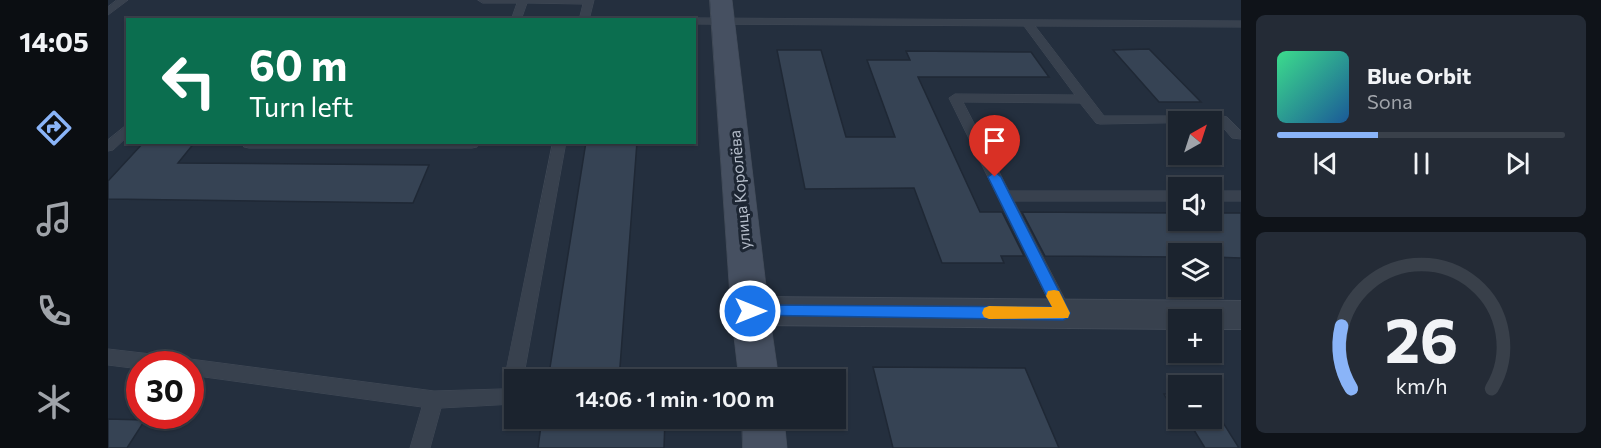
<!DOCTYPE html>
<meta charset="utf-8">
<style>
body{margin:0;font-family:Commissioner,sans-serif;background:#242b36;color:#f1f3f6;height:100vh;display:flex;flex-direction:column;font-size:22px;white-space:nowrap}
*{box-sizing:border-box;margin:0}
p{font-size:20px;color:#a0a4aa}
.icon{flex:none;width:33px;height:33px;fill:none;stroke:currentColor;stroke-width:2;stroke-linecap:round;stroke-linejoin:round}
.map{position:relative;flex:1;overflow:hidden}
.details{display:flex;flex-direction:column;gap:15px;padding:15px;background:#0f1319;width:360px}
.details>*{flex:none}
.top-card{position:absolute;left:18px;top:18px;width:570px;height:126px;border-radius:0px;box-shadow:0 2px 4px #0004,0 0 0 2px #39404a;background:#0b6e4f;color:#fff;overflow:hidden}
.needle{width:39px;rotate:39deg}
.fabs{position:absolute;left:1060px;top:111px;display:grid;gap:12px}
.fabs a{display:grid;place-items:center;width:54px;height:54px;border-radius:0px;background:#1b232e;box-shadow:0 2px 4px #0004,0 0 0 2px #39404a;font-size:30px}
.speed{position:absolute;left:18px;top:351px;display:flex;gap:12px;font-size:30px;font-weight:700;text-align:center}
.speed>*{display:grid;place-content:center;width:78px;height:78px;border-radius:50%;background:#1b232e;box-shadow:0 2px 4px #0004,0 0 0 2px #39404a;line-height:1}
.speed .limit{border:9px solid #d22;background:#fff;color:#111}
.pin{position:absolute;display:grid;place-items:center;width:51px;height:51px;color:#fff;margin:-62px -26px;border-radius:50% 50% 50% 0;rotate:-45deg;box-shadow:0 0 6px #0007}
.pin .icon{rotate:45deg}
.me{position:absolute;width:66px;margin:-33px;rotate:90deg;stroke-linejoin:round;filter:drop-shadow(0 0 4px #0008)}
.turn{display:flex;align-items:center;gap:21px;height:126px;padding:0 24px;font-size:27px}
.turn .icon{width:78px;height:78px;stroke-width:2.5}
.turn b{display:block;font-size:42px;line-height:51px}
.details .card{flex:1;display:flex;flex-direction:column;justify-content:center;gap:9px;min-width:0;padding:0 21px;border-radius:9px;background:#242b36}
.details .dial{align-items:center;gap:0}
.dial svg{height:156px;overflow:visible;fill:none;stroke:#39404a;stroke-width:7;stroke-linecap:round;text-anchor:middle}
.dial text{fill:#f1f3f6;stroke:none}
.song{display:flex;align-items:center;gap:18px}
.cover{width:72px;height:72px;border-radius:9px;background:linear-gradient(135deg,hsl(150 70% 55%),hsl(210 70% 35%))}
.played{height:6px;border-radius:3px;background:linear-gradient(90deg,#8ab4f8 35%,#39404a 35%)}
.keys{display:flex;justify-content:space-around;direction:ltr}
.trip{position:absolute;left:396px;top:369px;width:342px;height:60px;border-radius:0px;background:#1b232e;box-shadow:0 2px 4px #0004,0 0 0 2px #39404a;font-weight:600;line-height:60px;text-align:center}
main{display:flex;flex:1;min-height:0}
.menu{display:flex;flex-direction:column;width:108px;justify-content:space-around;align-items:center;background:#0b0e12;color:#a0a4aa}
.menu .icon{width:42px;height:42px}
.menu .selected{color:#8ab4f8}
.menu b{font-size:27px;color:#f1f3f6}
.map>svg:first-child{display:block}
.building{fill:#364354;stroke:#1f2835;stroke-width:1.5}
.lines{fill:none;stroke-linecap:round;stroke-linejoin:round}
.lane-casing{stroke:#414a57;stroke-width:1}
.street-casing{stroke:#414a57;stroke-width:2}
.secondary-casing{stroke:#414a57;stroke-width:1}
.lane{fill:#38414e;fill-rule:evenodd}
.street{fill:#38414e;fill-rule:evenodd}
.secondary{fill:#465061;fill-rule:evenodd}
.route{fill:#1a73e8;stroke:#114b97;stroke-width:1.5}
.slow{fill:#f59e0b}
.labels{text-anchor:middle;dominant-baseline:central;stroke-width:6;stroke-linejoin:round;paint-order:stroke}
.street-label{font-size:16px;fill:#b4bcc9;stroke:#1d2633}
</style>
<main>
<nav class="menu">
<b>14:05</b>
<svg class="icon selected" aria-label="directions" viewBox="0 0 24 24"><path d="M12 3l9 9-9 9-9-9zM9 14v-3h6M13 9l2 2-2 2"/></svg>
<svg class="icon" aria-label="music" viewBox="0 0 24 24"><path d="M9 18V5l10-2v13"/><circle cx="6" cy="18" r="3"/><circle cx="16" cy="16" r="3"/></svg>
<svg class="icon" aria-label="phone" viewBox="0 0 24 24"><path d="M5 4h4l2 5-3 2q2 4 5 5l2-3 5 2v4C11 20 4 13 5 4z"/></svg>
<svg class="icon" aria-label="climate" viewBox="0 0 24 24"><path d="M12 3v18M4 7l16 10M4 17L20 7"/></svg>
</nav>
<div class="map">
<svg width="1133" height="448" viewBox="0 0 1133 448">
<rect width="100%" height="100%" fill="#242f3e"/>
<g class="building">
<path d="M1041,49L1093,102H1051L1005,50Z"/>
<path d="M669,50H713L738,137H787L759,60H802L798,51L923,52L941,77H810L872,212H894L916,256H893L896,263H834L806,188L697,189Z"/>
<path d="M36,142H87L70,163L321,165L305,203L0,199V181Z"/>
<path d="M478,142H529L511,380H440Z"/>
<path d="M914,212L1071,213V220H1104V213H1133V258L1104,257V254H1071V257L937,256Z"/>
<path d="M765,367L917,368L951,448H785Z"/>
<path d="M1056,394H1071V418H1104V405L1131,448H1097L1086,430L1076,429Z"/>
<path d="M434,418H557L556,448H430Z"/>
<path d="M0,419L37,420L19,448H0Z"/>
</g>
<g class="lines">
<defs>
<g id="lane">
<path d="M9,0H20L0,15V7Z"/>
<path d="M370,0H486L481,20H471L475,4L419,3L413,20H403L409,3H375Z"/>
<path d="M586,18L1133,21V27L927,26L996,116H1115L1119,117L1133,131V139L1124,138L1112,124H1104V122L992,124L988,123L972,103L855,102L901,191H1071V201H906L964,313L961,318L955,320L949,318L841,98L847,94L967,95L916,26L586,24V20H582Z"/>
<path d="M20,124V136L5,150L0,151V140Z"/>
<path d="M135,142H371L369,147L364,148H141L136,147Z"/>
<path d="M445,142H458L415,380H406V404L333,408L322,448H302L314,407L82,375V364H74L82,359L326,391L394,389Z"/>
<rect x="1104" y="191" width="29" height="10"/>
<path d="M0,349L60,356L66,358L69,364H32V369L0,365Z"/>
</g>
<path id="street" d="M642,297L1133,301V329H1104V320H1071V329L642,325L630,321L625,311L630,301Z"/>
<g id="secondary">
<path d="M602,0H624L661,311L671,380H631L623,311Z"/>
<path d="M634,418H676L679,448H635Z"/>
</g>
</defs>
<use href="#lane" class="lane-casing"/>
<use href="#street" class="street-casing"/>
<use href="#secondary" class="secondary-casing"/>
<use href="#lane" class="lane"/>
<use href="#street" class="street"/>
<use href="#secondary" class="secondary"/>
</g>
<path class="route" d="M887,172L893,177L960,309L962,313L960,318L955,320L637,315L635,311L637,306L642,305L944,307L880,177Z"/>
<path class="slow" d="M946,290L951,291L962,313L960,318L881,319L876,317L874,313L876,308L881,306L944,307L938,296L940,291Z"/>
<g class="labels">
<g class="street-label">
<text transform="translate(631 190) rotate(-95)">улица Королёва</text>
</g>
</g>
</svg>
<div class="fabs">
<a><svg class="needle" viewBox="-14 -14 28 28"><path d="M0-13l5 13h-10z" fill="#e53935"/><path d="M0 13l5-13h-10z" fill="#a0a4aa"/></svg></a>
<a><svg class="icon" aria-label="sound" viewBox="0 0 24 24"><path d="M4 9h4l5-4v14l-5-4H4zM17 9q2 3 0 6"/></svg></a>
<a><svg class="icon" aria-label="layers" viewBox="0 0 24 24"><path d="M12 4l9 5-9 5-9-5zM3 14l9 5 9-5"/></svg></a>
<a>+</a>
<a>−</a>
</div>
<div class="speed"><div class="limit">30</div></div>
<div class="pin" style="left:887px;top:177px;background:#d93025"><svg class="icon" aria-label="arrive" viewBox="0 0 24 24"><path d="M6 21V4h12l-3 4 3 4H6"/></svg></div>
<svg class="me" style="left:642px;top:311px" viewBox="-20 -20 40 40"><circle r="17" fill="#1a73e8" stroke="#fff" stroke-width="3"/><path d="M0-11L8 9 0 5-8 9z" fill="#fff"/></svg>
<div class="trip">14:06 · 1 min · 100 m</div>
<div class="top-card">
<div class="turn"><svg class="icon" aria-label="left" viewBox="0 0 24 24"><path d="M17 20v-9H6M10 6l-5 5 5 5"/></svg><div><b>60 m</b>Turn left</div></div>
</div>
</div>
<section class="details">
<div class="card">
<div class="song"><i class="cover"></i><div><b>Blue Orbit</b><p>Sona</p></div></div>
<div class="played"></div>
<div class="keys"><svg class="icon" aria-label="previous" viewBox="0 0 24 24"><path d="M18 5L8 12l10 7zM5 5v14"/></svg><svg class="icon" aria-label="pause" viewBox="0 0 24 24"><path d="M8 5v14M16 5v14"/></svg><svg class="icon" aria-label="next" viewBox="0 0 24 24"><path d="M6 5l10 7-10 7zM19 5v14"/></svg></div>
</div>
<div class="card dial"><svg viewBox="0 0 100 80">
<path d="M14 69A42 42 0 1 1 86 69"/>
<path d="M14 69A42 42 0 0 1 9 37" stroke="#8ab4f8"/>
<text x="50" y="56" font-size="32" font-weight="700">26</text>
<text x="50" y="72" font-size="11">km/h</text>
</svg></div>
</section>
</main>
